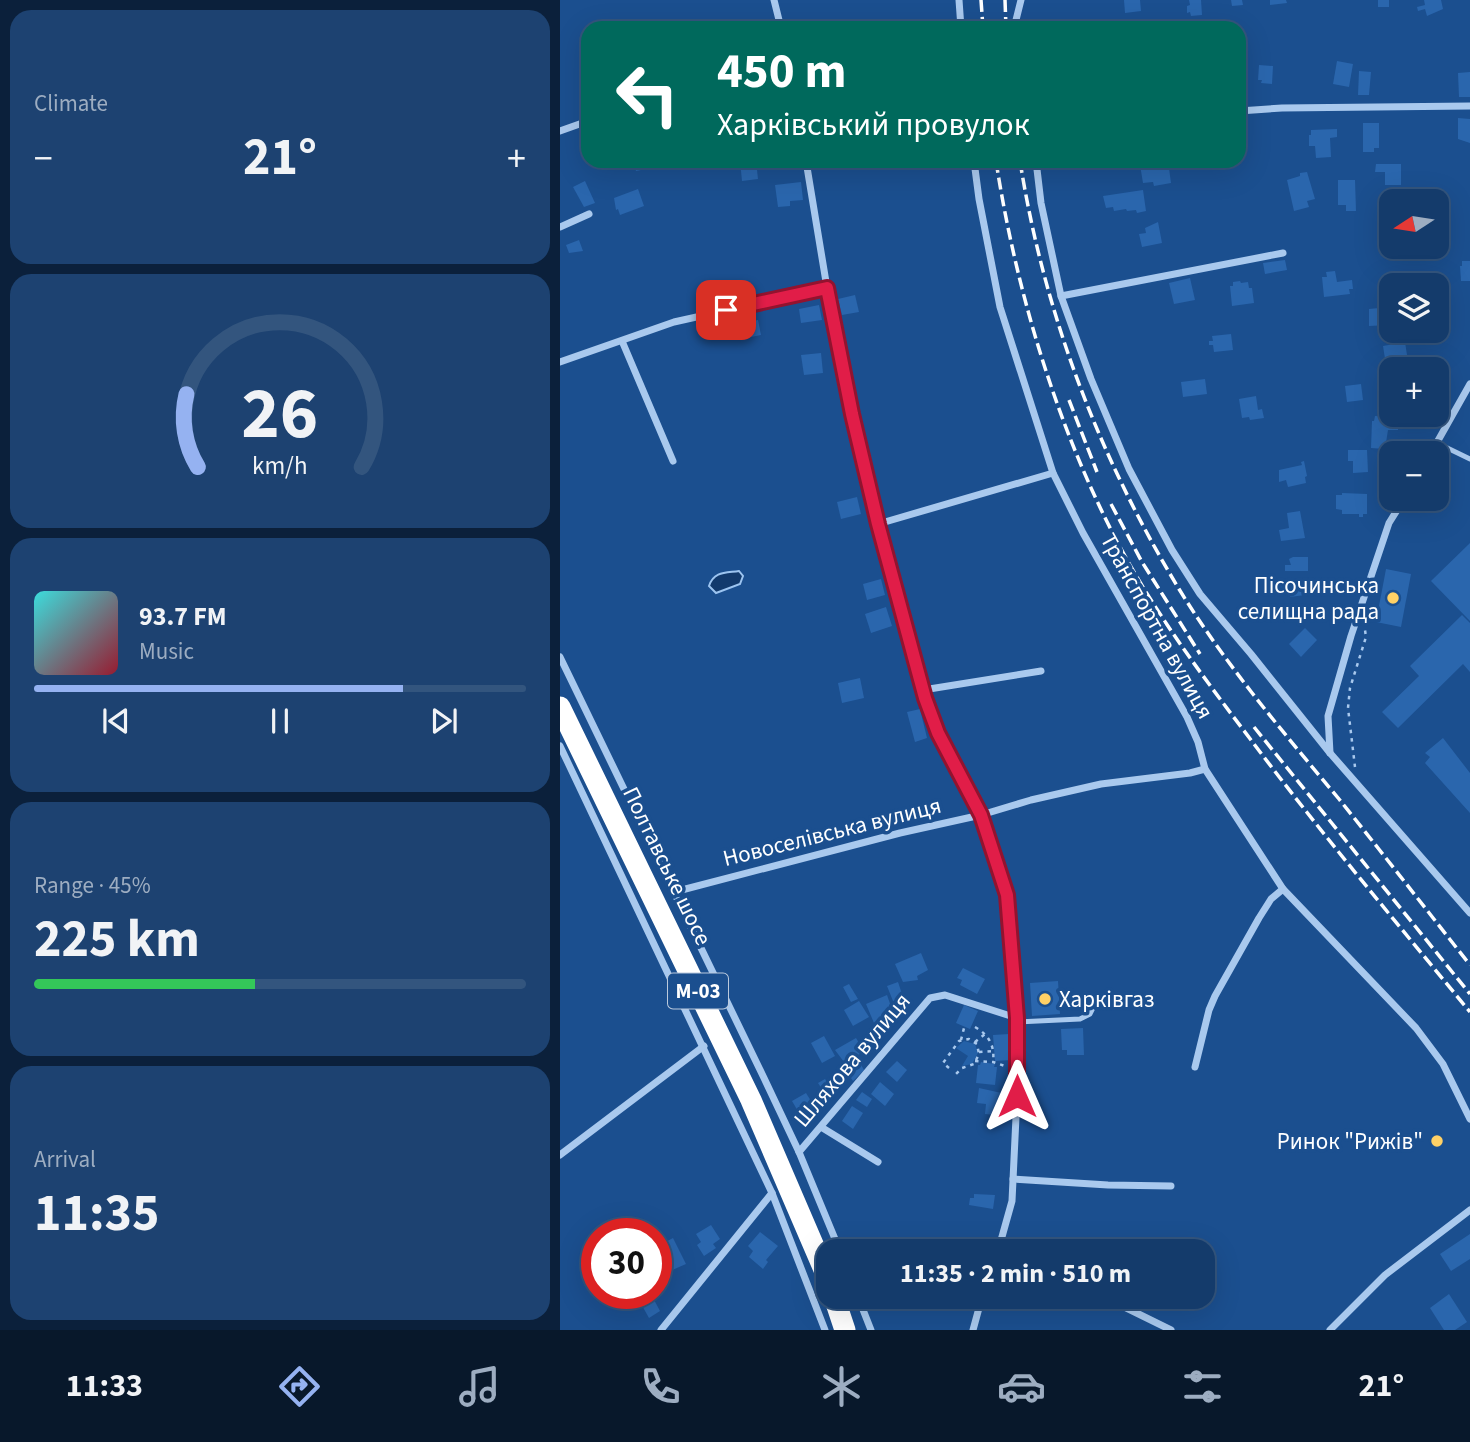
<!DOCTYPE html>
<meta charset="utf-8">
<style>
body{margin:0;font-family:"Source Sans 3",sans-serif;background:#1d4271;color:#f1f3f6;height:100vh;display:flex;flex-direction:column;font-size:26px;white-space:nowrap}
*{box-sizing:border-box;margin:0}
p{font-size:23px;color:#9dadc1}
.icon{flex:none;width:38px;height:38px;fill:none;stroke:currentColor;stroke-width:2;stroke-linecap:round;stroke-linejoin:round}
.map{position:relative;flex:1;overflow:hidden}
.sheet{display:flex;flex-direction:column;gap:10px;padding:10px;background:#0b203b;width:560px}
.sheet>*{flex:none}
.guide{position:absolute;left:21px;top:21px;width:665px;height:147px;border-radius:21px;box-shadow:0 7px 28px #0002,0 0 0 2px #33557e;background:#00695c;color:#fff;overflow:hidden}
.needle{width:46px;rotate:258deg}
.fabs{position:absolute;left:819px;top:189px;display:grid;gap:14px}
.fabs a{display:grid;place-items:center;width:70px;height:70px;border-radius:14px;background:#143b6b;box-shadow:0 7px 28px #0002,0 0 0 2px #33557e;font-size:35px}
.speed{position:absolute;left:21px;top:1218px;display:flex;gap:14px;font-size:35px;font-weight:700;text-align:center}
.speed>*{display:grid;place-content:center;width:91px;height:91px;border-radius:50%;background:#143b6b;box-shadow:0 7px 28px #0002,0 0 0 2px #33557e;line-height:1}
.speed .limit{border:10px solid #d22;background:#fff;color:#111}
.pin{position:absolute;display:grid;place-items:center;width:60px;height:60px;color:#fff;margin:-30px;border-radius:14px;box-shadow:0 4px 10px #0006}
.me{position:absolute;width:77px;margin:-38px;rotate:0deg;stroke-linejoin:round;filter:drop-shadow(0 0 5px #0008)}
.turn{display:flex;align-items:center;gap:24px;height:147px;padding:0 21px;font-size:32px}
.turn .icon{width:91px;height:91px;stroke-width:2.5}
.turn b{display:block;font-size:49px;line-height:60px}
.big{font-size:52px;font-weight:700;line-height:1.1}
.sheet .widget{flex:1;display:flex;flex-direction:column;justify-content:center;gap:10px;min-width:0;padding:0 24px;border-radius:21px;background:#1d4271}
.sheet .dial{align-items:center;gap:0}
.dial svg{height:182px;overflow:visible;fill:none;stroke:#33557e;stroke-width:7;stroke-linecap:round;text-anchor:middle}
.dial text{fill:#f1f3f6;stroke:none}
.song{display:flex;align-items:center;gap:21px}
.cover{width:84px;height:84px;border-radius:10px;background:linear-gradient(135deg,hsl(180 70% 55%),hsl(350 70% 35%))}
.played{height:7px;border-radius:4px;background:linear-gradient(90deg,#95b2f1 75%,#33557e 75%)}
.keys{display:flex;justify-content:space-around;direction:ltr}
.heat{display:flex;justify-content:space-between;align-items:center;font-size:38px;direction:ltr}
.charge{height:10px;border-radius:5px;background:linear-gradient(90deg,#34c759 45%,#33557e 0)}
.trip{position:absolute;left:256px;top:1239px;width:399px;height:70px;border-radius:21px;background:#143b6b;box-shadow:0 7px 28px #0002,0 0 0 2px #33557e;font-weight:700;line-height:70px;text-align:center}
.menu{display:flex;height:112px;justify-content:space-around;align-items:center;background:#08182b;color:#9dadc1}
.menu .icon{width:49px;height:49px}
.menu .selected{color:#95b2f1}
.menu b{font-size:32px;color:#f1f3f6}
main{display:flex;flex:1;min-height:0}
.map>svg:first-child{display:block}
.green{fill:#2461a8}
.water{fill:#123a6d;stroke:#9cc4f0;stroke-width:2}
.building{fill:#2a66ad}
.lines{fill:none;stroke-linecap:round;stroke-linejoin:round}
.path{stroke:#a9c9ee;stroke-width:2.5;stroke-dasharray:3.5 5;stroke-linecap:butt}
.lane{stroke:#a9c9ee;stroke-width:5}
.street{stroke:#a9c9ee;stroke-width:7}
.highway{stroke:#fff;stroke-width:21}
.rail{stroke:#fff;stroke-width:3.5;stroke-dasharray:12 5;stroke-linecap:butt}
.route-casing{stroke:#92132f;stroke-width:18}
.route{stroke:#e11d48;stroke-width:12}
.poi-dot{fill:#ffd166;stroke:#1b4f8f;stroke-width:2.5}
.labels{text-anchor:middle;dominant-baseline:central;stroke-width:7;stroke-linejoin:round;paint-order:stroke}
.shield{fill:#1b4f8f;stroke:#bbcadd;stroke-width:2}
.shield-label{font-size:21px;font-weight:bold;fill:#fff}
.poi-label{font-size:23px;fill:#fff;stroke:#1b4f8f;text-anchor:end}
.street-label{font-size:23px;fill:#fff;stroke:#1b4f8f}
</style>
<main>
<section class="sheet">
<div class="widget"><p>Climate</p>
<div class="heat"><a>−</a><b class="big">21°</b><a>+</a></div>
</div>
<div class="widget dial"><svg viewBox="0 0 100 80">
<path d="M14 69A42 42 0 1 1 86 69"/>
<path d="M14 69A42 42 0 0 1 9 37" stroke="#95b2f1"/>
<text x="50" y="56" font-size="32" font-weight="700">26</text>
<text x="50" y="72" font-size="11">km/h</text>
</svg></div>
<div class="widget">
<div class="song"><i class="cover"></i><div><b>93.7 FM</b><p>Music</p></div></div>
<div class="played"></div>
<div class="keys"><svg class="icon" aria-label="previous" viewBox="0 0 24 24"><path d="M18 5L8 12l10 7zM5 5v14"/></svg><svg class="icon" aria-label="pause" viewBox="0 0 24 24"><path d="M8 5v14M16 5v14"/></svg><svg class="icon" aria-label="next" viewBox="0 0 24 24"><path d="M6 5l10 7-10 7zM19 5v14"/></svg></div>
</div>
<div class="widget"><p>Range · 45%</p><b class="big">225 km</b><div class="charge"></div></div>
<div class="widget"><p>Arrival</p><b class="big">11:35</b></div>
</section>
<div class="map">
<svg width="910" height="1330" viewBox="0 0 910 1330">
<rect width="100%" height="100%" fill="#1b4f8f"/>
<path class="green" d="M404,1041L415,1044L418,1053L412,1064L402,1066L408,1056L396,1048Z"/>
<path class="water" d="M179,571L183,576L180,584L156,593L149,586C154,571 166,573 179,571Z"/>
<g class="building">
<path d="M564,0H580L581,11L565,13Z"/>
<path d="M629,0H641L642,15L631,16L630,12L627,13V6L630,5Z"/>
<path d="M671,0H682L683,5L672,6Z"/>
<path d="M710,0H726L727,3L710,5Z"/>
<rect x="818" y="0" width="11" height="7"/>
<path d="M864,0H881L883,9L867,16L865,9L858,11L857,7L865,5Z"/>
<path d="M777,61L793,64L789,87L773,84Z"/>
<path d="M699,65L713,66L712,84L701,83L702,80H698Z"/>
<path d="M799,71L811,72L809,95H798Z"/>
<path d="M910,72V97H899L898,73Z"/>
<path d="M898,118L910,119V143L898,139Z"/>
<path d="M803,123H819V148H814V152H803Z"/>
<path d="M777,129V137L770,138L771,157L756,158L755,146H749V135H751V130Z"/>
<path d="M73,161H94L96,167L76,171Z"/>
<path d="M180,161H196L198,179L182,181Z"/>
<path d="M593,161H608L611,183L594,186L593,182L583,183L580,165Z"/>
<path d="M816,164H841V185H825V172H815Z"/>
<path d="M747,172L755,199L747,201L749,207L734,211L727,180L740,176V173Z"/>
<path d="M778,180H795L796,211H786V205H778Z"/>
<path d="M25,181L35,203L24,207L13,187Z"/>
<path d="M241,182L243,200L230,201V206L218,207L215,185Z"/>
<path d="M78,189L84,206L60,215L58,209L56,210L54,198Z"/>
<path d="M583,190L586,211L577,213L576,210L567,211L566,209L554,211L553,207L546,208L543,196Z"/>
<path d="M598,222L602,243L582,247L579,234L586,233L585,228Z"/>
<path d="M19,240L23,251L9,253L6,245Z"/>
<path d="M725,260L727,270L705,274L703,263Z"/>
<path d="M902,261H910V281H901L900,266H902Z"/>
<path d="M775,271L777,282L792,280L793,289H789L790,294L764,297L762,277H767L766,272Z"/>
<path d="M630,278L635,300L614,304L609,283Z"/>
<path d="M680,281L681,283L688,282L689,288H692L694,303L672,306L670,286H673V282Z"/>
<path d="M295,295L299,312L282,315L278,299Z"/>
<path d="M259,305L262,320L241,323L239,309Z"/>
<path d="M819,308L822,310V314H827L828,325L809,326V309Z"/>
<path d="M198,320L201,335L181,339L178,324Z"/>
<path d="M671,334L673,350L654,352L653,345H649V341H653L652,336Z"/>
<path d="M845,342L849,368L827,371L823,346Z"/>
<path d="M261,353L263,373L244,375L241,355Z"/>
<path d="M645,379L647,394L623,397L621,382Z"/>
<path d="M801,384L803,400L787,402L785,386Z"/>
<path d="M696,396L698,410L702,409L704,418L690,420L689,417L682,418L679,399Z"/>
<path d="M815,416L839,417L838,430H828L825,449L811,448L812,421H814Z"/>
<path d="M788,450H807L808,472L793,473V461H788Z"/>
<path d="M744,461L747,476L745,477L746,483L728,487L726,480L719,482V470L742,465L741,462Z"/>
<path d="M782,493L807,494V514H803V517H799V514H782V510L776,509V495H782Z"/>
<path d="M297,497L301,514L281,519L277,502Z"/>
<path d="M740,511L745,538L721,541L719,530L729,528L727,513Z"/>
<path d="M910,543V621L871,581Z"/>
<path d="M733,557H748V571H725V565H731L729,559Z"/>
<path d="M826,569L851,574L841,627L816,622Z"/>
<path d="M321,579L325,595L307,600L303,584Z"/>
<path d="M724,579L725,582L751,579L752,594L730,597V592L721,593L719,580Z"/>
<path d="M326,607L332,626L311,633L305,614Z"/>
<path d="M902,615L910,623V672L903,664L838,728L822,712L859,676L850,666Z"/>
<path d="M745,628L757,640L741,657L729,644Z"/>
<path d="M300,678L304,698L282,703L278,683Z"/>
<path d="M360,709L367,738L355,742L347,712Z"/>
<path d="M883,738L910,773V813L865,763L870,757L865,753Z"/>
<path d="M361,953L368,970L357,976L358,980L343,982L335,964Z"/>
<path d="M403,968L425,979L417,994L400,985L402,980L397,978Z"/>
<path d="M498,981L500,1014L472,1016L470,983Z"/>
<path d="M338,982L343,997L333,1001L327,986Z"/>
<path d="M289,984L298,999L291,1002L283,987Z"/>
<path d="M327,995L334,1015L314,1023L306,1004Z"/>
<path d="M299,1001L309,1017L293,1026L284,1010Z"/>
<path d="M404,1005L418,1011L410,1029L396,1023Z"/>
<path d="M523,1028L524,1055H507V1050H502L501,1029Z"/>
<path d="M449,1034L451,1060L435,1061L433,1035Z"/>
<path d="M264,1036L275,1056L262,1063L251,1043Z"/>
<path d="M296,1038L304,1051L294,1058L296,1062L291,1065L293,1068L300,1063L304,1070L293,1081L287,1072L290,1070L275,1050Z"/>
<path d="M337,1061L347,1070L337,1082L326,1072Z"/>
<path d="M421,1062L435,1064L434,1067H437L435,1085L416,1083L418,1065H420Z"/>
<path d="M265,1079L274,1093L268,1098L258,1083Z"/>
<path d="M320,1082L334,1094L325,1106L311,1094Z"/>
<path d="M419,1088L446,1094L444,1116L425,1114L426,1104L417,1103Z"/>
<path d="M302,1092L312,1099L307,1107L296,1100Z"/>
<path d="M246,1093L256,1109L242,1118L232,1101Z"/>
<path d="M292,1106L303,1113L293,1129L282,1121Z"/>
<path d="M414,1194L435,1195L433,1209L409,1205L410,1198H414Z"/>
<path d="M151,1225L160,1239L153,1244L156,1248L144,1256L137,1245L141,1242L136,1234Z"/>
<path d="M200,1232L218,1246L206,1260L208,1262L203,1269L189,1257L193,1251L188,1246Z"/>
<path d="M910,1234V1259L891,1271L880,1254Z"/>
<path d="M113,1238L126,1264L110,1271L98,1246Z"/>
<path d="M889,1294L907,1322L895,1330H884L870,1308Z"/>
<path d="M92,1296L100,1311L89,1318L80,1302Z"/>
</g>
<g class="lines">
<g class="path">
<path d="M795,767L788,708L790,688L806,637L805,630"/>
<path d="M415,1027C429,1035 435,1046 433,1062"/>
<path d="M401,1040L404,1028"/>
<path d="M415,1042L425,1034"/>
<path d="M419,1052L433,1051"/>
<path d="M415,1061L433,1062L448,1067"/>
<path d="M389,1068L383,1063L399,1041L409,1039L417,1044L419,1054L414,1064L402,1068L395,1075"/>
<path d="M450,1246L459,1251"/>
</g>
<g class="lane">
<path d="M877,443L910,459"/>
<path d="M457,1022L520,1019L530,1014L537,1000"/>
</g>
<g class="street">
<path d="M214,0L221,28"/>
<path d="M399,0L401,28"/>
<path d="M458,28L456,20L461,0"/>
<path d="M679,111L722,108L910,106"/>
<path d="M0,131L28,121"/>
<path d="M246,161L267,288L292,414L318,524L365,698L378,733L421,815L447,895L457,1018V1096L452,1201L438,1251"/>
<path d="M414,161L419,199L440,307L493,473L523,533L627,717L638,742L645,769L723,889L856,1028L883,1064L910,1119"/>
<path d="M476,161L481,203L501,296L531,379L569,469L612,550L640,594L691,654L770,753L910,913"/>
<path d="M0,227L29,214"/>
<path d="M501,296L723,253"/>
<path d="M62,341L113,461"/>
<path d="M0,362L114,322L267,288"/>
<path d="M871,453L910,384"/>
<path d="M318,524L493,473"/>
<path d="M0,657L204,1078L239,1152L280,1251"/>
<path d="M363,690L481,671"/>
<path d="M0,746L212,1193L265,1330"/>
<path d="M770,753L768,716L791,636L829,523L844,499"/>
<path d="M114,892L340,833L421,815L471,800L541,784L630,773L645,769"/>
<path d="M635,1067L649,1010L655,996L699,918L711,899L723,889"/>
<path d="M261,1127L318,1162"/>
<path d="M239,1152L370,998L385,995L457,1018"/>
<path d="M0,1155L144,1046"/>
<path d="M453,1179L548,1185L611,1186"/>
<path d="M298,1297L311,1330"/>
<path d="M544,1297L611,1330"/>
<path d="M101,1330L212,1193"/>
<path d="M413,1330L422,1297"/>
<path d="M770,1330L825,1275L910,1210"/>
</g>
<g class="highway">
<path d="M0,707L191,1100L268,1279"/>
<path d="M274,1297L285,1330"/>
</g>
<g class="rail">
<path d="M421,0L423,28"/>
<path d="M445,0L446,28"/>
<path d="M436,161C456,291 498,431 560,547C597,616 644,678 691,740C761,833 836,922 910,1012"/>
<path d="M460,161C484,313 539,457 619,589C665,664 723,732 779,799C823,854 866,909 910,965"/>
<path d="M509,400L537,472"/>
<path d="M551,504L582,562L640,654"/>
<path d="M694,727L910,994"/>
</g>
</g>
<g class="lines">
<defs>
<path id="route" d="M166,310L267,288L292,414L318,524L365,698L378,733L421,815L447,895L457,1018V1096"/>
</defs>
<use href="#route" class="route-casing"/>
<use href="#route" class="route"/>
</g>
<g class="poi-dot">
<circle cx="833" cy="598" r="7"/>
<circle cx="485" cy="999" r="7"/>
<circle cx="877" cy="1141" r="7"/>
</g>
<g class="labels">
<rect class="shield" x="108" y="973.5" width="60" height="35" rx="5"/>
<g class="shield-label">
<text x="138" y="991">М-03</text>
</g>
<g class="poi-label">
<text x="819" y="585">Пісочинська<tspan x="819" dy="26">селищна рада</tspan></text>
<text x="499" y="999" text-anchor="start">Харківгаз</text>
<text x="863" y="1141">Ринок "Рижів"</text>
</g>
<g class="street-label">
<text transform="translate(597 626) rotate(61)">Транспортна вулиця</text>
<text transform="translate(272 832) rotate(-14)">Новоселівська вулиця</text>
<text transform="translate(107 866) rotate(64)">Полтавське шосе</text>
<text transform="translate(292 1060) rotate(-50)">Шляхова вулиця</text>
</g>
</g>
</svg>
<div class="fabs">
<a><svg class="needle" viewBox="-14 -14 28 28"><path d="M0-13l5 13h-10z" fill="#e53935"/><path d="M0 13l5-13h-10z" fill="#9dadc1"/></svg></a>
<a><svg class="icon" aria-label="layers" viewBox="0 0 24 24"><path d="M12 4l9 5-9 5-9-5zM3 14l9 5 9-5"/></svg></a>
<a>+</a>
<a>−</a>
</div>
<div class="speed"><div class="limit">30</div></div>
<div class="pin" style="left:166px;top:310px;background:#d93025"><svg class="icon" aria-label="arrive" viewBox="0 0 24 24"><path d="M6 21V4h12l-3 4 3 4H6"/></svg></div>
<svg class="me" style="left:457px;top:1096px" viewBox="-20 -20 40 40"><path d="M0-17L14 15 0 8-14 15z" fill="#e11d48" stroke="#fff" stroke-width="4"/></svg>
<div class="trip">11:35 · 2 min · 510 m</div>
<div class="guide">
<div class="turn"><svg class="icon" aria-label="left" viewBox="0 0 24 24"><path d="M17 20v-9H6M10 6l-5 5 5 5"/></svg><div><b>450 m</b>Харківський провулок</div></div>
</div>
</div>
</main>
<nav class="menu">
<b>11:33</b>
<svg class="icon selected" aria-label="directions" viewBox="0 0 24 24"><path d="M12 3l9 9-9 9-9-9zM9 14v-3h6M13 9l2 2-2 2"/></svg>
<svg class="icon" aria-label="music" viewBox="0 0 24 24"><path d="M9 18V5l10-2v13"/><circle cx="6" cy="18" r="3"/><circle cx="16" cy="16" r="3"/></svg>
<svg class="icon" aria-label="phone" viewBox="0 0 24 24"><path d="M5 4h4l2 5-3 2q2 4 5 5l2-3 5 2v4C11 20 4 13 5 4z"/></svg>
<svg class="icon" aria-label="climate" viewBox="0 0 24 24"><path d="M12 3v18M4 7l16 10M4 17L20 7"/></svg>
<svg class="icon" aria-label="car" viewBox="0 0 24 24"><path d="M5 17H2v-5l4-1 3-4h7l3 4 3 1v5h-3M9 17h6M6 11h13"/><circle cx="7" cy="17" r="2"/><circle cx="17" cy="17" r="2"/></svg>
<svg class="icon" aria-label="filters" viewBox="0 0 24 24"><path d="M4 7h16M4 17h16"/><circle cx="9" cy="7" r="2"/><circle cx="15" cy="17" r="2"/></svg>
<b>21°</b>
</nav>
